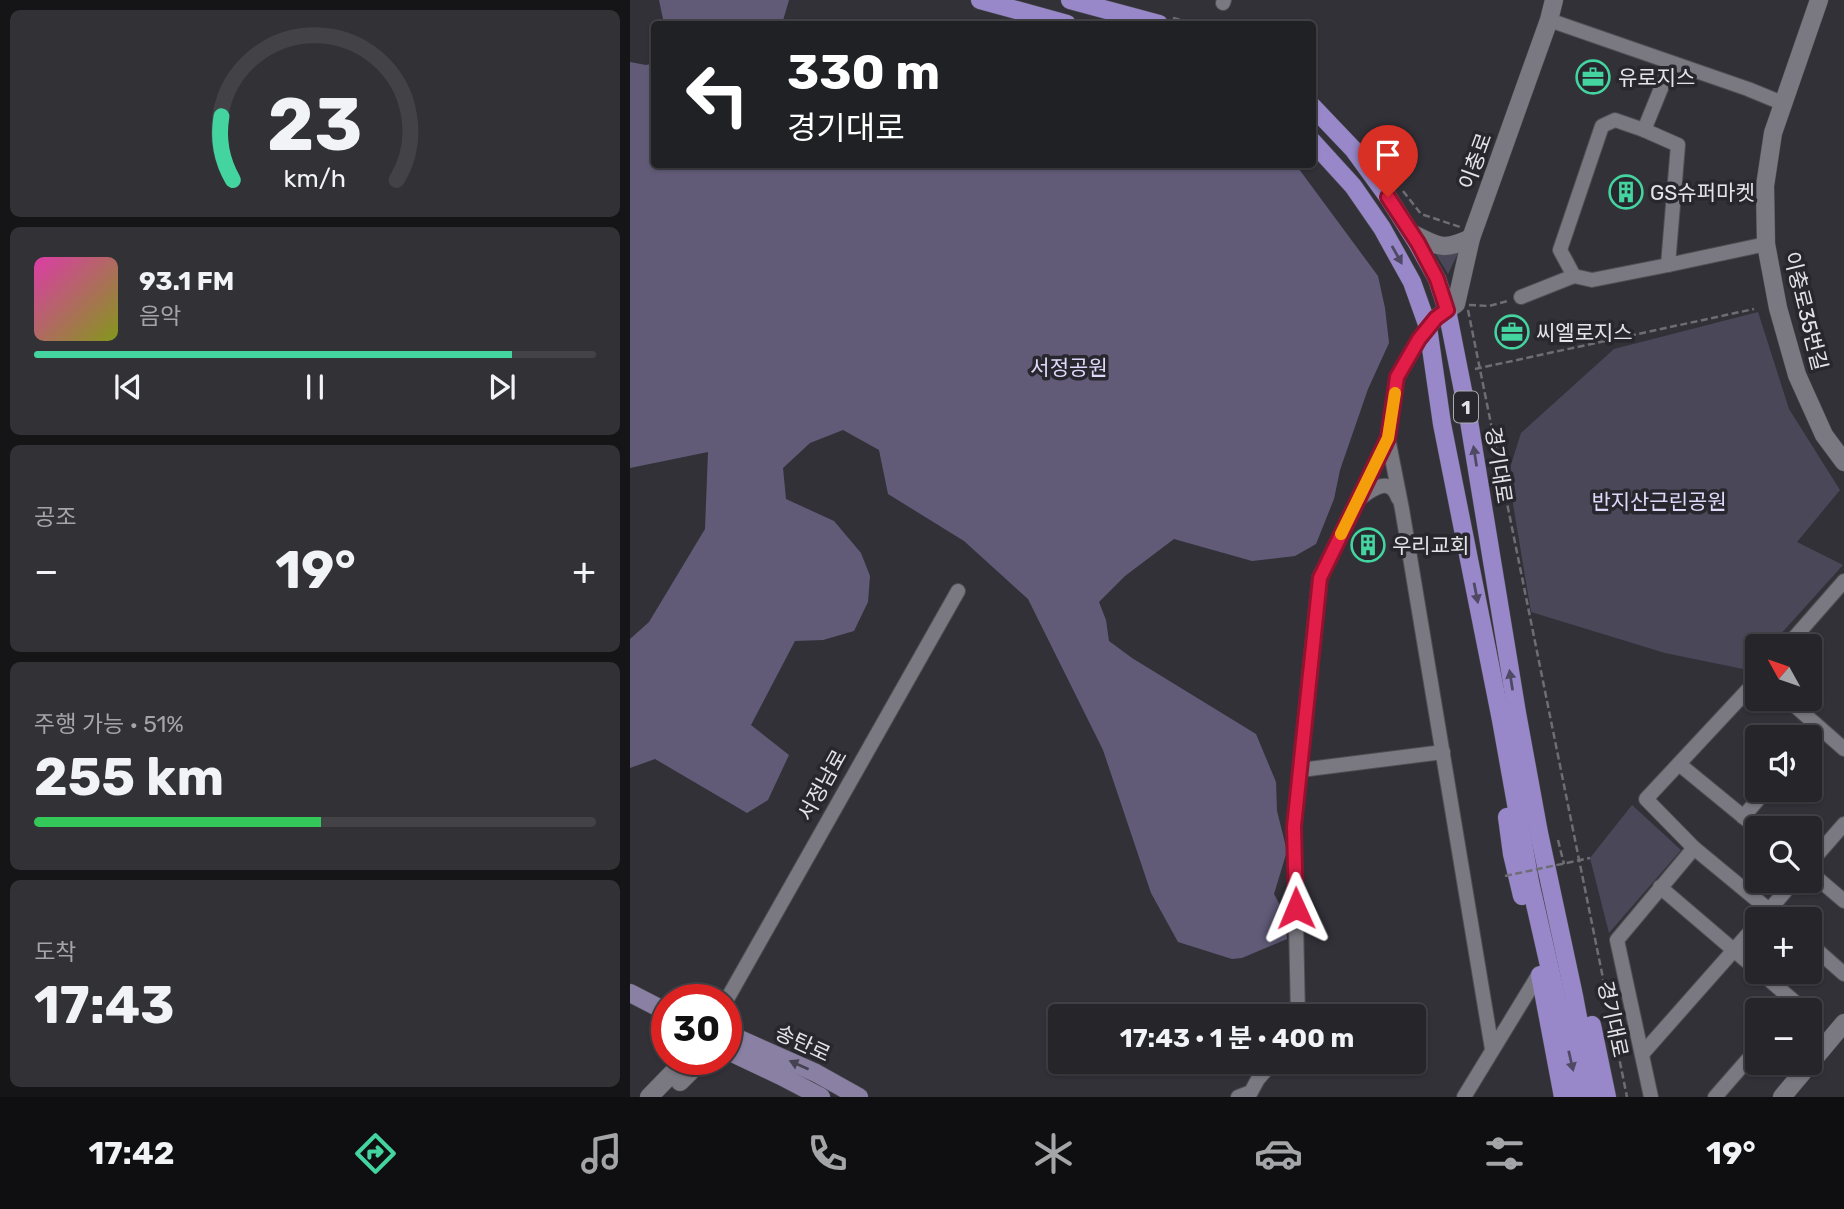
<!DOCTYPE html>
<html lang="ko">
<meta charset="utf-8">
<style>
body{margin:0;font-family:Rubik,"Noto Sans KR",sans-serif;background:#323136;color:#f1f3f6;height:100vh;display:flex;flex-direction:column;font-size:26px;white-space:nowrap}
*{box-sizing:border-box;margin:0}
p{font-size:23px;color:#a4a5a8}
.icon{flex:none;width:38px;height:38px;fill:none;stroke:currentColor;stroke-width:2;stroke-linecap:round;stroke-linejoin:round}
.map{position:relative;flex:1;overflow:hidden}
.details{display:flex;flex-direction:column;gap:10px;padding:10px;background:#151417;width:630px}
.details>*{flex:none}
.banner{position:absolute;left:21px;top:21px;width:665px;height:147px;border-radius:7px;box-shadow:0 2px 5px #0004,0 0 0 2px #424247;background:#202124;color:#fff;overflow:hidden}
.needle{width:46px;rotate:310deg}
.tools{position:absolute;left:1115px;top:634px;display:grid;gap:14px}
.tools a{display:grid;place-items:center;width:77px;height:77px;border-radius:7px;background:#26252a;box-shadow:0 2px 5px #0004,0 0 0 2px #424247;font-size:35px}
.speed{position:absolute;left:21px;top:984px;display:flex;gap:14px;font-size:35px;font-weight:700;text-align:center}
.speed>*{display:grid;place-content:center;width:91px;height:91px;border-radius:50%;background:#26252a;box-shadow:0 2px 5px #0004,0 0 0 2px #424247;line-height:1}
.speed .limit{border:10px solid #d22;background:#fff;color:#111}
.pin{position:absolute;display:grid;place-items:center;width:60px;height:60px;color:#fff;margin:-72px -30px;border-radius:50% 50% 50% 0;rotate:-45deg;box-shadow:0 0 7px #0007}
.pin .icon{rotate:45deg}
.me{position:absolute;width:77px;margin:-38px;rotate:359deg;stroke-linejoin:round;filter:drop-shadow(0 0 5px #0008)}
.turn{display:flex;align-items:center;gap:24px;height:147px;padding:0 21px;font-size:32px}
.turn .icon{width:91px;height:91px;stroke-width:2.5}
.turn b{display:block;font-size:49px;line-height:60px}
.big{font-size:52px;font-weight:700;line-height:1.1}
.details .tile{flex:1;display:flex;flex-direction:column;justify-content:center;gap:10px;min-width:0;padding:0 24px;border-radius:10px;background:#323136}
.details .dial{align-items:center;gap:0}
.dial svg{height:182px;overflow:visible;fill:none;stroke:#424247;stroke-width:7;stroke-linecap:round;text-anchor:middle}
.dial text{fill:#f1f3f6;stroke:none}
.song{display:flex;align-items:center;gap:21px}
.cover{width:84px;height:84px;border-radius:10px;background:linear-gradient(135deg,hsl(320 70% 55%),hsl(70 70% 35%))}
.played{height:7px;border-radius:4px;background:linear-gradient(90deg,#43d4a0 85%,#424247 85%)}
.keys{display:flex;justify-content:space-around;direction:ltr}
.heat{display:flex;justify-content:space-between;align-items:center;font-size:38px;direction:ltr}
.charge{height:10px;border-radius:5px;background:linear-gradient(90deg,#34c759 51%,#424247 0)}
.trip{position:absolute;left:418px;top:1004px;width:378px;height:70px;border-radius:7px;background:#26252a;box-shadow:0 2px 5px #0004,0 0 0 2px #424247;font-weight:700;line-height:70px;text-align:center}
.tabs{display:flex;height:112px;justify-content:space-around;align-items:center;background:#0f0f11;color:#a4a5a8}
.tabs .icon{width:49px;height:49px}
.tabs .current{color:#43d4a0}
.tabs b{font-size:32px;color:#f1f3f6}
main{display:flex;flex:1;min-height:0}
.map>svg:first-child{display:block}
.green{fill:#4a4759}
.forest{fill:#615b78}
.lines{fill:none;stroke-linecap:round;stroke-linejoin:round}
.minor-casing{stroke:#4f4e53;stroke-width:16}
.tertiary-casing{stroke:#4f4e53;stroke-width:19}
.secondary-casing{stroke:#4f4e53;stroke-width:19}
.primary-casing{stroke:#4f4e53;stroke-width:19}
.path{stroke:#6e6d73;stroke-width:2.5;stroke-dasharray:7 3.5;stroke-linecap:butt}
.minor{stroke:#7a7880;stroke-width:14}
.tertiary{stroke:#7a7880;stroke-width:18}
.secondary{stroke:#8980a4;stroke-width:18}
.primary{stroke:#9888c9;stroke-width:18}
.path-bridge{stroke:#6e6d73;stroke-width:2.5;stroke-dasharray:7 3.5;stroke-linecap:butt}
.oneway{fill:#4f4964}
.oneway2{fill:#454251}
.route-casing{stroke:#92132f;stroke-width:18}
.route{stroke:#e11d48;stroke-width:12}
.slow{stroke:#f59e0b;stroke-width:12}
.labels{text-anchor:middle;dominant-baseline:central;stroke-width:7;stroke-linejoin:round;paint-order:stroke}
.shield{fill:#28272e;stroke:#acabb0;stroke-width:2}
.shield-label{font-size:19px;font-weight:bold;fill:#e4e4e8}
.poi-label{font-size:21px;fill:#e4e4e8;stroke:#28272e;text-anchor:start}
.street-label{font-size:21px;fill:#e4e4e8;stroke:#28272e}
.park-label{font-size:21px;fill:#ded8fa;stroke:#28272e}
</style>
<main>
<section class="details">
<div class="tile dial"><svg viewBox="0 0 100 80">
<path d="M14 69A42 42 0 1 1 86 69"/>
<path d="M14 69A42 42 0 0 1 9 41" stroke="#43d4a0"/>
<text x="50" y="56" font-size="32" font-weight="700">23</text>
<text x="50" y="72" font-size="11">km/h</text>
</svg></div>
<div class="tile">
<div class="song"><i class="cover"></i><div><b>93.1 FM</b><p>음악</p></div></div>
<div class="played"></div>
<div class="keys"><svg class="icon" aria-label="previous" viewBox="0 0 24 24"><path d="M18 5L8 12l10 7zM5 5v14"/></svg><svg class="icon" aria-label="pause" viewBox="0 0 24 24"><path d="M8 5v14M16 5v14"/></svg><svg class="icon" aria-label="next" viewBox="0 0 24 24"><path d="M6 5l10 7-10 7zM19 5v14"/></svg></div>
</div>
<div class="tile"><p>공조</p>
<div class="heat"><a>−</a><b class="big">19°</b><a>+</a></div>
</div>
<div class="tile"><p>주행 가능 · 51%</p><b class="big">255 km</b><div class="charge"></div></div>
<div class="tile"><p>도착</p><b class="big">17:43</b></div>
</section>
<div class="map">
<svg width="1214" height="1097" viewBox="0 0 1214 1097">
<rect width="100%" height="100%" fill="#323138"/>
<g class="green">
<path d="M804,251H829L818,274Z"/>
<path d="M1128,312L1159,409L1210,490L1167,542L1213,565L1140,646H1127V660L1118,670L1035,653L901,612L878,474L891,433L984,349Z"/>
<path d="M1002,805L1051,850L979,933L960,858Z"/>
</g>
<g class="forest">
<path d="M29,0H159L152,24H36L33,19Z"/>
<path d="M0,62L16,65L24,63V164L666,165L748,276L755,308L759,343L738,389L710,470L704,499L686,544L665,556L622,561L544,539L495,576L469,602L476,620L479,641L502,658L626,734L646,782L647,811L657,851L644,894L655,914L657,939L612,958L602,959L548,942L521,893L473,750L398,599L334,541L258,494L249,450L213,430L180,443L153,468L156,499L204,521L231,553L240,576L238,602L224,631L193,640L165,641L121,725L159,755L138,800L117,813L25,759L0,768V639L19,622L75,529L78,452L0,468Z"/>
</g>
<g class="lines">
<defs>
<g id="minor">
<path d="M593,3L594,0"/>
<path d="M919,20L1118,89L1152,103"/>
<path d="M985,120L1014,130L1048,145L1038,265L962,280L944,276L930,250L972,126Z"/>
<path d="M1014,130L1041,64"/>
<path d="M1038,265L1136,244"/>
<path d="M891,297L944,276"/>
<path d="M758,438L772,509L862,1049"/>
<path d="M729,499C741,490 760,475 768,498"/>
<path d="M1157,646L1214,581"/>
<path d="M1127,680L1016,799L1064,848L1150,919"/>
<path d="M1156,698L1214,749"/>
<path d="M1049,764L1127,828"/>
<path d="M671,770L813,752"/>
<path d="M1113,817L1137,789"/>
<path d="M1180,863L1214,824"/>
<path d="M1180,872L1214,901"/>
<path d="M1030,887L1127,970"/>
<path d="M1134,916L1165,880"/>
<path d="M1180,944L1214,974"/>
<path d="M1129,971L1166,1003L1160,1010"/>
<path d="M96,1001L328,591"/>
<path d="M668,1017L664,826L689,578L758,438L767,377L789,339L798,327"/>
<path d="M1013,1053L1127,924"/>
<path d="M608,1097L621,1092L628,1079L643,1062"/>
<path d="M834,1097L909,974"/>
<path d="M1021,1097L987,940L1064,848"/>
<path d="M1085,1097L1127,1049"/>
</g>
<g id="tertiary">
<path d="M1189,0L1143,133L1135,186L1136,244L1148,308L1167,375L1194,435L1214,462"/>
<path d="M781,233C809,246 811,252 841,238"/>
<path d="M798,327L806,318L826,304L841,238L919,20L924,0"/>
<path d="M50,1082L73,1059"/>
<path d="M19,1097L56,1059"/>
<path d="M1152,1097L1214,1023"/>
</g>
<g id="secondary">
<path d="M0,993L37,1012"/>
<path d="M96,1033L186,1073L229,1097"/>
<path d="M96,1050L153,1077L191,1097"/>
</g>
<g id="primary">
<path d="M350,0L437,24"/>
<path d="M440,0L529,24"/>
<path d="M682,106L723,149L758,197L787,243L807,279L817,310L839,421L887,713L909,833L944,996L963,1097"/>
<path d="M682,141L723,186L752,228L782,282L798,327L812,424L871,720L900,882L949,1097"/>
<path d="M877,817L882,854L892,896"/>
<path d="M910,975L933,1097"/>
<path d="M962,1025L977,1097"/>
</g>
</defs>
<use href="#minor" class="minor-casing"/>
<use href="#tertiary" class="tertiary-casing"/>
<use href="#secondary" class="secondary-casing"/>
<use href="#primary" class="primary-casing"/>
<g class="path">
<path d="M543,18L567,24"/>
<path d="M773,191L791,214L830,227"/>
<path d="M839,305L859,306L878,301"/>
<path d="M838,310L997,1097"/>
<path d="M845,369L1124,309"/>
<path d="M928,840L934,864"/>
</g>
<use href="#minor" class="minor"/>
<use href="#tertiary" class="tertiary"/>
<use href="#secondary" class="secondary"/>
<use href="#primary" class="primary"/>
<path class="path-bridge" d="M875,876L960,858"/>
</g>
<defs><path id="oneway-solid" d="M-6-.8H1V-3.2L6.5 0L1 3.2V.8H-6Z" transform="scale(1.75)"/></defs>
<g class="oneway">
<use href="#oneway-solid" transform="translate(767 255) rotate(61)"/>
<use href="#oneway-solid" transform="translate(845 456) rotate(-99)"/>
<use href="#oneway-solid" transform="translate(846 593) rotate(79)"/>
<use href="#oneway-solid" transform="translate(881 680) rotate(-99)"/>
<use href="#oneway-solid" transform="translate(941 1061) rotate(77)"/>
</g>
<use class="oneway2" href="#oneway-solid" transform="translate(169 1065) rotate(-156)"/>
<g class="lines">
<defs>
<path id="route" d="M666,908L664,827L690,578L758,438L767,377L789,339L806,318L817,310L807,279L788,243L758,197"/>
</defs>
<use href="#route" class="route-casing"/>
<use href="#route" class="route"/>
<path class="slow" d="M711,534L758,438L765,393"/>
</g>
<defs>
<symbol id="office-ring" viewBox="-11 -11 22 22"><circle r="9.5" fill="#28272e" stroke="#43d4a0" stroke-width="1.5"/><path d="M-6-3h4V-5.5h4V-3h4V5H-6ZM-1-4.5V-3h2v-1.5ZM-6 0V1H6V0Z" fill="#43d4a0"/></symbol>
<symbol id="building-ring" viewBox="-11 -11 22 22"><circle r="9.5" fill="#28272e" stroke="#43d4a0" stroke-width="1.5"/><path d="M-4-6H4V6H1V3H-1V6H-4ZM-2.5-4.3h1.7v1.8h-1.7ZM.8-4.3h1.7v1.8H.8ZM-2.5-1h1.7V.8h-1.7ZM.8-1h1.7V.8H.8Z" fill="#43d4a0"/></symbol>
</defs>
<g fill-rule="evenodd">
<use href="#office-ring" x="944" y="58" width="38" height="38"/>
<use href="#building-ring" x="977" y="173" width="38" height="38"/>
<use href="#office-ring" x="863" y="313" width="38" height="38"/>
<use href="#building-ring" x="719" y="526" width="38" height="38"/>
</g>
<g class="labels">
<rect class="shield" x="824" y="391.5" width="24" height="31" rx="5"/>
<g class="shield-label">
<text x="836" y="407">1</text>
</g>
<g class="poi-label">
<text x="988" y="77">유로지스</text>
<text x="1020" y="192">GS슈퍼마켓</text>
<text x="906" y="332">씨엘로지스</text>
<text x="762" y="545">우리교회</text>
</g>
<g class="street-label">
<text transform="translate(845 161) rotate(-70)">이충로</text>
<text transform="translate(1176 311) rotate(76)">이충로35번길</text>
<text transform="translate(869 465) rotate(81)">경기대로</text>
<text transform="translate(192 785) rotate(-61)">서정남로</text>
<text transform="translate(983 1019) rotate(78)">경기대로</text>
<text transform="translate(173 1043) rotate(25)">송탄로</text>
</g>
<g class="park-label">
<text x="439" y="367">서정공원</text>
<text x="1029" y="501">반지산근린공원</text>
</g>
</g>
</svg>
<div class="tools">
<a><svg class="needle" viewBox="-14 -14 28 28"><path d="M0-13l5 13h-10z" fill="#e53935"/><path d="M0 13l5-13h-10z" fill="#a4a5a8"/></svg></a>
<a><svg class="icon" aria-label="sound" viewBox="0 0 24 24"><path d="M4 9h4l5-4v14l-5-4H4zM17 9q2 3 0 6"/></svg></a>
<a><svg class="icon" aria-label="search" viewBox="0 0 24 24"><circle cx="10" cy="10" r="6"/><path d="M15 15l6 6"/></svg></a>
<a>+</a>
<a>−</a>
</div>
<div class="speed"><div class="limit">30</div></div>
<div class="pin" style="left:758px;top:197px;background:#d93025"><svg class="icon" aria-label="arrive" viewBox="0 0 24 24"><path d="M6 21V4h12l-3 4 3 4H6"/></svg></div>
<svg class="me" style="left:666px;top:908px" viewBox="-20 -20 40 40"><path d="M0-17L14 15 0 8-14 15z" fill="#e11d48" stroke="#fff" stroke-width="4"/></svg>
<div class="trip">17:43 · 1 분 · 400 m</div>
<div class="banner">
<div class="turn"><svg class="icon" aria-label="left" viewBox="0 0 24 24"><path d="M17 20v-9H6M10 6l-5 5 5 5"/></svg><div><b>330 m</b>경기대로</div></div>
</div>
</div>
</main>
<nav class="tabs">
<b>17:42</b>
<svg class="icon current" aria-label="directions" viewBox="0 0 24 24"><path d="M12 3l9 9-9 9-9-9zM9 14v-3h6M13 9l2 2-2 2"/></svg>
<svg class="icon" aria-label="music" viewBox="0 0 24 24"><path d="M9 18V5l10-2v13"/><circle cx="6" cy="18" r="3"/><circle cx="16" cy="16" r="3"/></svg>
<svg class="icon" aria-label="phone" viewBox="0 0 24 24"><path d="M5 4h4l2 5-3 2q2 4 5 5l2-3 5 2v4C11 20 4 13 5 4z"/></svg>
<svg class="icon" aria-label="climate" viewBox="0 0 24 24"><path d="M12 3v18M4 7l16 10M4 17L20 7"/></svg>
<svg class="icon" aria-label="car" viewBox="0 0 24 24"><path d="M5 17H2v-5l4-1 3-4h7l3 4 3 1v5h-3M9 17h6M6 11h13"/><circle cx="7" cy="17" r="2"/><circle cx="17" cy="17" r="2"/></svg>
<svg class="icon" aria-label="filters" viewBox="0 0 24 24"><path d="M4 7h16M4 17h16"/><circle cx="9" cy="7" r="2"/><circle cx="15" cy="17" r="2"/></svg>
<b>19°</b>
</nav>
